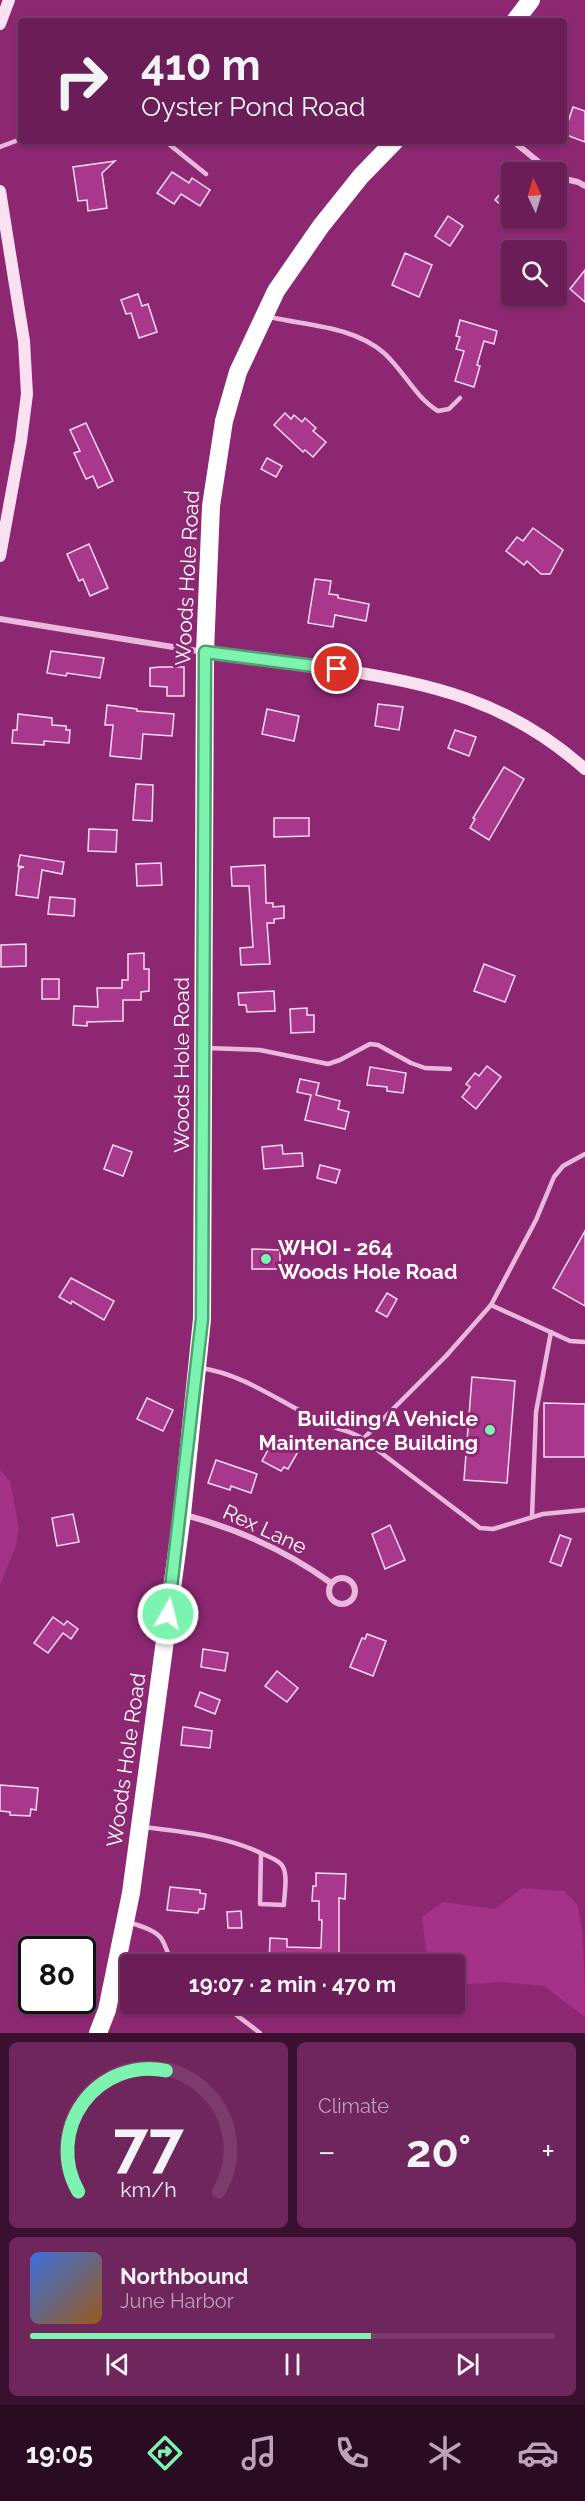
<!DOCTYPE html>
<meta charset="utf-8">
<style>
body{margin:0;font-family:Raleway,sans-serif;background:#6f265c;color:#f1f3f6;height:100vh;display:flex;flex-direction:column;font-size:22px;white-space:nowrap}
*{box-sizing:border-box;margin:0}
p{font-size:20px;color:#bea2b9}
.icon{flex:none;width:33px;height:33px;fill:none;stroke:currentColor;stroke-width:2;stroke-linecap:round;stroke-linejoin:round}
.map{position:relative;height:2033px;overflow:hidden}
.details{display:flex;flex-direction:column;gap:9px;padding:9px;background:#3a102f;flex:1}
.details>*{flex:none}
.top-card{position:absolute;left:18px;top:18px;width:549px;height:126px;border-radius:6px;box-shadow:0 2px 4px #0004,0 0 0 2px #7d3b6c;background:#6a1d56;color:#f1f3f6;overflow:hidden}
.needle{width:39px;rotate:356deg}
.fabs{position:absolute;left:501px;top:162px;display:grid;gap:12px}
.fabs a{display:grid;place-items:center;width:66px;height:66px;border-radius:6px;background:#6a1d56;box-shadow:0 2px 4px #0004,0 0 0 2px #7d3b6c;font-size:30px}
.speed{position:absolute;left:18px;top:1936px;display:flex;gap:12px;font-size:30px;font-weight:700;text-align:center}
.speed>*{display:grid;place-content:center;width:78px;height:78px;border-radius:50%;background:#6a1d56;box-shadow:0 2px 4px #0004,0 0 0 2px #7d3b6c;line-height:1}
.speed .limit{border:3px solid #111;border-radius:9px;background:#fff;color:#111}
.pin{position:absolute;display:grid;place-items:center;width:51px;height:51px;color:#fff;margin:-26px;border:3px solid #fff;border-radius:50%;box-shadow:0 2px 6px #0007}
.me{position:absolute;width:66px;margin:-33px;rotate:8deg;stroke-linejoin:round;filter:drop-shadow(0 0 4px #0008)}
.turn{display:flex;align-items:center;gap:21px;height:126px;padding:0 24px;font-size:27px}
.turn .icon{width:78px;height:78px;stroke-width:2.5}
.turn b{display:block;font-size:42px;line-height:51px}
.big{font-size:45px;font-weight:700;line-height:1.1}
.details .tile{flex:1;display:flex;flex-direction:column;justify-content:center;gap:9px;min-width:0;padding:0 21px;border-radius:9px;background:#6f265c}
.details .dial{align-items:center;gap:0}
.dial svg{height:156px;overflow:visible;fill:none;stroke:#7d3b6c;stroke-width:7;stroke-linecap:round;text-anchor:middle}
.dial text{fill:#f1f3f6;stroke:none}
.song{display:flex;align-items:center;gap:18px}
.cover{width:72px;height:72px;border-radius:9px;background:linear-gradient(135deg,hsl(220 70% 55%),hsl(30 70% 35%))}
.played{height:6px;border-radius:3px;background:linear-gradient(90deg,#7cf3ae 65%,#7d3b6c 65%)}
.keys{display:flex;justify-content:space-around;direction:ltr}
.heat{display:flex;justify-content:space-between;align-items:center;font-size:33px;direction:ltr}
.details .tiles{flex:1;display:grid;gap:9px;grid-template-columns:1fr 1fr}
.tile:last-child{grid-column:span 2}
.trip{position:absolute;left:120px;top:1954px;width:345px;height:60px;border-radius:6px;background:#6a1d56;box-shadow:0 2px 4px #0004,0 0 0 2px #7d3b6c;font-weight:700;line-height:60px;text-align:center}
.dock{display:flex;height:96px;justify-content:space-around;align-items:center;background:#2a0c22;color:#bea2b9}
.dock .icon{width:42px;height:42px}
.dock .active{color:#7cf3ae}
.dock b{font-size:27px;color:#f1f3f6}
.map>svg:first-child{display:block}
.green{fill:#a43287}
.building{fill:#a9388c;stroke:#f8dbf1;stroke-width:1.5}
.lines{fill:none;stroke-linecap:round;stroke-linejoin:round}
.lane{stroke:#eab7dd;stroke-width:4.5}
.street{stroke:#eab7dd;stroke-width:6}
.secondary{stroke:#f9e1f2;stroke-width:12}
.highway{stroke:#fff;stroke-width:18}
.route-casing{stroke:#519e71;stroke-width:15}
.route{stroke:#7cf3ae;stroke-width:10}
.poi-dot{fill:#7cf3ae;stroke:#8d2772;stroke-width:2}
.labels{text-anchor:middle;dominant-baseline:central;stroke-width:6;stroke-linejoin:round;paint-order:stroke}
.street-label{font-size:21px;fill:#fff;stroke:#8d2772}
.poi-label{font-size:21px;font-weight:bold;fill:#fff;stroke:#8d2772;text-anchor:start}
</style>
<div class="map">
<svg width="585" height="2033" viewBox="0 0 585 2033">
<rect width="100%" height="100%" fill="#8d2772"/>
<g class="green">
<path d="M0,1470L10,1481L19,1528L16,1545L0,1586Z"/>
<path d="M522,1888L564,1891C568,1895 574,1900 577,1905C585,1932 585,1987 585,2017L544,1986L500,1982L459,1985L455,1982L454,1965H438L426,1950L422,1917L443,1902L495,1909Z"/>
</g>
<g class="building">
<path d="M573,107L585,111V142L564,134Z"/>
<path d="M115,161L102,173L107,208L88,211L87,200L78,201L73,167Z"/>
<path d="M172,172L189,183L192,178L210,190L200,206L181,194L174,204L157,193Z"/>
<path d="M512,180V214L495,200Z"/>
<path d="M448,216L463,226L450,246L435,236Z"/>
<path d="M405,253L432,265L419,297L392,285Z"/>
<path d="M585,270V302L570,289Z"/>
<path d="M138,294L142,306L148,304L157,332L139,338L131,313L126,314L121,300Z"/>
<path d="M460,320L497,331L494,344L484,341L477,365L480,366L474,387L455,381L464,351L456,349L460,337L456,336Z"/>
<path d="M285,413L291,419L294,415L302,422L305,418L316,428L313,431L326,442L313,457L305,450L303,452L274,425Z"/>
<path d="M86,423L113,481L98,488L93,476L86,479L74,453L80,451L70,430Z"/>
<path d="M267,458L282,466L276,477L261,469Z"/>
<path d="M533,528L563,550L550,574H541L527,561L524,565L506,551L517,537L523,541Z"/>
<path d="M89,544L108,588L90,596L83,579L79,581L67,554Z"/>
<path d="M315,579L331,581L329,594L338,595V598L369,604L366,621L335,615L333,627L308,623Z"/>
<path d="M51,651L104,658L100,678L67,673L66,676L47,673Z"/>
<path d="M160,667H184V696H167V687L150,686V668Z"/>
<path d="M378,704L403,707L399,730L375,726Z"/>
<path d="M107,705L137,709V711L174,714L172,736L143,734L141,759L110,756L113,725H105Z"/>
<path d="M267,709L299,716L294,741L262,734Z"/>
<path d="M18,714L52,718V725L66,726V730H70L69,743L44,741V745L12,743L13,730H17Z"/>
<path d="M455,730L476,737L469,756L448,748Z"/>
<path d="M504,767L524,779L489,840L470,828L475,819L473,818Z"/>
<path d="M136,784L153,785L152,821L133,820Z"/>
<path d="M274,818H309V836L274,837Z"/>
<path d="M89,829L117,830L116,852L88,851Z"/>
<path d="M20,855L64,862L62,874L42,870L38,898L16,895L19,868L24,867L18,866Z"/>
<path d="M161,863L162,885L137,886L136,864Z"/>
<path d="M265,865L266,903H273V907L284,906V918L274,919V923H267L270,964L241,965L240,948L253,947L249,886H232L231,867Z"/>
<path d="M50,897L75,899L74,916L48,914Z"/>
<path d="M26,944V966L1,967V945Z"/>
<path d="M144,953V969H149V991L141,992V1000H123V1021L87,1022V1026L73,1025L74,1006L98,1007L97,988H122V980H128V954Z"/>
<path d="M484,964L515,976L505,1002L474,991Z"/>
<rect x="42" y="979" width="17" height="20"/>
<path d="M274,991L275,1011L247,1012L246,1005H239L238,993Z"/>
<path d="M307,1008V1015H314V1032L291,1033L290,1009Z"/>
<path d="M487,1066L501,1077L476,1109L462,1097L470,1087L466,1084L475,1073L479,1076Z"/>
<path d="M370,1067L406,1073L403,1093L387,1091V1087L367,1085Z"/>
<path d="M300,1079L319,1083L316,1095L340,1101L338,1109L349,1112L345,1129L305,1120L311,1095L297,1092Z"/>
<path d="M113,1145L132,1152L123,1176L104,1169Z"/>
<path d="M282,1145L283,1154L302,1153L303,1166L264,1169L262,1147Z"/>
<path d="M320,1165L340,1170L336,1183L317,1178Z"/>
<path d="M585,1231V1306L553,1288Z"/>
<path d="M252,1249L280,1250V1269H252Z"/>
<path d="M71,1278L114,1301L104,1320L72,1301L71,1304L59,1297Z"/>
<path d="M387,1293L397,1299L387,1317L376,1311Z"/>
<path d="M472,1377L515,1381L507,1483L464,1480Z"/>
<path d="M147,1398L173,1410L163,1431L137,1419Z"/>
<path d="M544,1403L585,1404V1457H544Z"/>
<path d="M275,1437L299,1450L288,1469L284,1467L281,1471L262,1461Z"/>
<path d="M216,1460L257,1474L251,1493L231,1486L230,1490L208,1483Z"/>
<path d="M73,1514L79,1542L57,1546L52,1518Z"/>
<path d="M390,1525L405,1560L385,1569L372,1534Z"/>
<path d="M560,1535L571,1539L561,1566L550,1562Z"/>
<path d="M53,1617L64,1625L67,1621L78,1629L71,1639L63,1633L48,1653L34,1643Z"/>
<path d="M367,1634L386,1641L373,1676L350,1667L362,1638L365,1639Z"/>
<path d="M203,1649L228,1653L225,1671L201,1667Z"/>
<path d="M277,1671L298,1688L287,1702L265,1686Z"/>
<path d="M200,1692L220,1700L215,1714L195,1706Z"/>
<path d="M183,1727L212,1731L210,1748L181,1745Z"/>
<path d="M0,1785L38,1788L36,1810L31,1809L30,1816L10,1815V1812L0,1811Z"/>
<path d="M316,1873L346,1874L345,1899L339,1898V1965H269L270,1938L287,1939V1947L321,1948L322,1920H319V1901H312L313,1886H316Z"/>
<path d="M170,1887L200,1890V1893L206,1894L204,1909H199L198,1913L167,1910Z"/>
<path d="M241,1911L242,1928H228L227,1912Z"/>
</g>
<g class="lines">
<g class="lane">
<path d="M165,141L206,174"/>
<path d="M0,147L21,139"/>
<path d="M270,317C308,326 353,326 384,353C404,371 415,397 438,411L449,409L460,398"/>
<path d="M206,1048L260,1050L328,1064L340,1060L370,1044L378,1045L411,1063L425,1068L450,1069"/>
<path d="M491,1305L536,1220L554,1177L563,1166L585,1154"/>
<path d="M585,1342L570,1341L491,1305L446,1356L363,1439L480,1528L493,1529L543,1514L585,1510"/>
<path d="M201,1368C248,1375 286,1407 329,1425C342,1431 352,1431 363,1439"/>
<path d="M532,1517L536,1412L551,1332"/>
<path d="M143,1827C184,1832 227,1836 265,1855C270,1857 277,1860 281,1864C289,1873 284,1894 284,1905L260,1904L261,1853"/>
<path d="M129,1922C139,1926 154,1929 161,1938C166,1945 168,1957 174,1965"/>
<path d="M222,2004L260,2033"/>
</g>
<g class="street">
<path d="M513,141L551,172"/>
<path d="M556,177L578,182L585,186"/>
<path d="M0,619L204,652"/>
<path d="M185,1515C238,1529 287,1551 331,1583"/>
<circle cx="342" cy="1591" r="13"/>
</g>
<g class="secondary">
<path d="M0,24L9,0"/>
<path d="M0,191L24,341L27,394L21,441L0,556"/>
<path d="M205,652C249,656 292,662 336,669C433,684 509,701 585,769"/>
</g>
<g class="highway">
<path d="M515,21L531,0"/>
<path d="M98,2033L107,2010L131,1893L182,1514L202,1319L205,652L211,506L224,421L238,372L276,291L321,226L361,176L395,141"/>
</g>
</g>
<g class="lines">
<defs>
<path id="route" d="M168,1614L202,1319L205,652L337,669"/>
</defs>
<use href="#route" class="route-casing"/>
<use href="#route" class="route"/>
</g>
<g class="poi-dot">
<circle cx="266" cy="1259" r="6"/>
<circle cx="490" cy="1430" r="6"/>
</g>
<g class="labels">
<g class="street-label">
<text transform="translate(187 578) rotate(-87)">Woods Hole Road</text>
<text transform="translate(181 1065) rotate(-90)">Woods Hole Road</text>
<text transform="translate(265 1529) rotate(25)">Rex Lane</text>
<text transform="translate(126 1760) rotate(-82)">Woods Hole Road</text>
</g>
<g class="poi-label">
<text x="278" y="1247">WHOI - 264<tspan x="278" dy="24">Woods Hole Road</tspan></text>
<text x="478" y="1418" text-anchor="end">Building A Vehicle<tspan x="478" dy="24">Maintenance Building</tspan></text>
</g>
</g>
</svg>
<div class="fabs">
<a><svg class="needle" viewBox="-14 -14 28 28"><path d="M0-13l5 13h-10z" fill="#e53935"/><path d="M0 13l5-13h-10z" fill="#bea2b9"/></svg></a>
<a><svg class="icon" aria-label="search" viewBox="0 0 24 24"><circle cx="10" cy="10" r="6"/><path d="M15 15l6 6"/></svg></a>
</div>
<div class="speed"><div class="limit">80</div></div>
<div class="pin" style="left:337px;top:669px;background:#d93025"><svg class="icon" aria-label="arrive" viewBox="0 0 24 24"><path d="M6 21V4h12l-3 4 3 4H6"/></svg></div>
<svg class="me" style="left:168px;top:1614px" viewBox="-20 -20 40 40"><circle r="17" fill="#7cf3ae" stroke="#fff" stroke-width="3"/><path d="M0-11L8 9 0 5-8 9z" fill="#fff"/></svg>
<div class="trip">19:07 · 2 min · 470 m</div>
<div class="top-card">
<div class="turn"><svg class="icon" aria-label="right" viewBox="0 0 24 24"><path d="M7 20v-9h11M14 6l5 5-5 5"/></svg><div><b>410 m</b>Oyster Pond Road</div></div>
</div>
</div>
<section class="details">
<div class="tiles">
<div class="tile dial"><svg viewBox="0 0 100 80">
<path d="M14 69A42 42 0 1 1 86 69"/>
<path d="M14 69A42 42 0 0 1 59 7" stroke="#7cf3ae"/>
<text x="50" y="56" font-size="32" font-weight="700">77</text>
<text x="50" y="72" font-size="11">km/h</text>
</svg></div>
<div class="tile"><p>Climate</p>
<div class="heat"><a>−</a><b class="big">20°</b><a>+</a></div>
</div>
<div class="tile">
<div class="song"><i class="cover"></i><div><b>Northbound</b><p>June Harbor</p></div></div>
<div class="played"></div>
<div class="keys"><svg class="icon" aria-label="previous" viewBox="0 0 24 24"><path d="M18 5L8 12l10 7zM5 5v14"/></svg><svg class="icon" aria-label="pause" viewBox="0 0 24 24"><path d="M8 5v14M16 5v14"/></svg><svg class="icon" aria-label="next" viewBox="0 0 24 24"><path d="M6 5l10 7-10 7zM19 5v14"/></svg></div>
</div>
</div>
</section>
<nav class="dock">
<b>19:05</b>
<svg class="icon active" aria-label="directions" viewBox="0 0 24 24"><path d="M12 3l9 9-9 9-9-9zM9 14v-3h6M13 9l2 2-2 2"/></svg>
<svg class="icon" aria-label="music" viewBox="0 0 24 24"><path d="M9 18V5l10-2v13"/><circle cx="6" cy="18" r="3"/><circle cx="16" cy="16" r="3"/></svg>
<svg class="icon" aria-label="phone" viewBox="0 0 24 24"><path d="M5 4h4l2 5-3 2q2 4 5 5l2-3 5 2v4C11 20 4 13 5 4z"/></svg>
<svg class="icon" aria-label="climate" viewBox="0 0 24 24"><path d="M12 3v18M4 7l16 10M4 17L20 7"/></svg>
<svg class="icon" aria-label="car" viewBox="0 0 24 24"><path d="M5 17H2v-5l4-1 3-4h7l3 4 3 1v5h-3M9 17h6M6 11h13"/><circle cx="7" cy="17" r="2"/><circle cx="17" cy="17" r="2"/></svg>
</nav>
